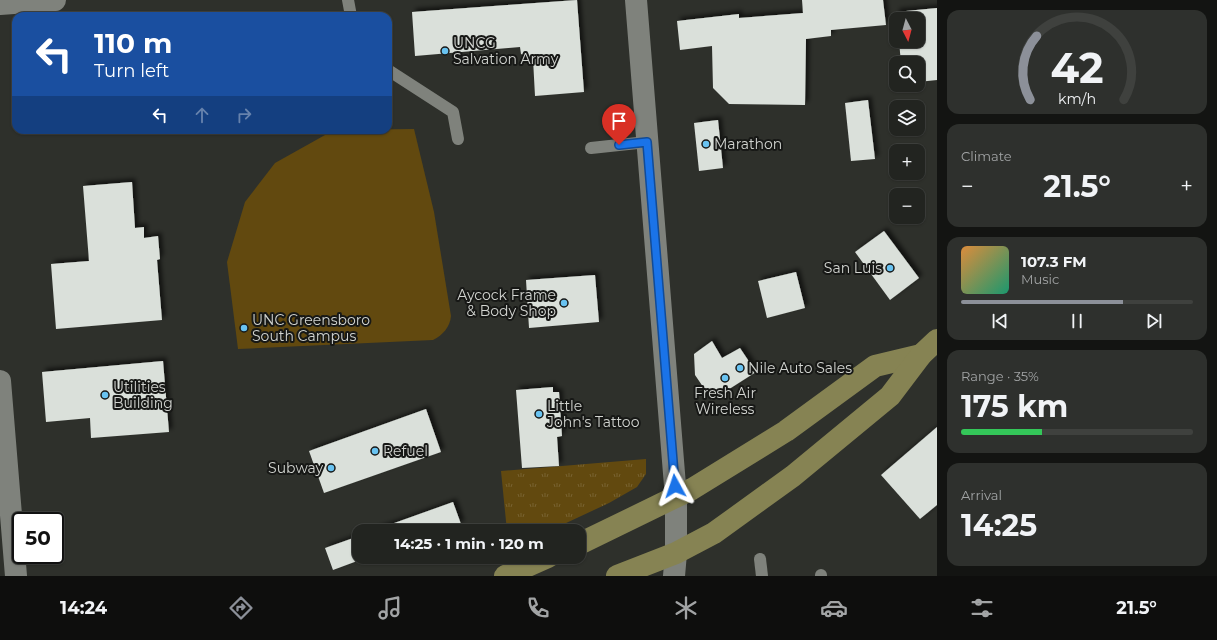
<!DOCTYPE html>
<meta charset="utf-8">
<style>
body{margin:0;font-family:Montserrat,sans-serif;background:#2e302d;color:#f1f3f6;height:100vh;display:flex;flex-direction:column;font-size:15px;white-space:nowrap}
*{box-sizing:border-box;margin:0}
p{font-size:13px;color:#a2a4a5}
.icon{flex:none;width:22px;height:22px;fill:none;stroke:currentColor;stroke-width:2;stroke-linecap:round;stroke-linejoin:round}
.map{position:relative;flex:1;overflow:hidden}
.side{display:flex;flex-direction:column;gap:10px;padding:10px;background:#131412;width:280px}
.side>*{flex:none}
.guide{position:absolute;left:12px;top:12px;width:380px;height:122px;border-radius:12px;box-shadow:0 1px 3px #0004,0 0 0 1px #3f413e;background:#1a4fa0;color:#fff;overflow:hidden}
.needle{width:26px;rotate:174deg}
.fabs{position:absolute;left:889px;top:12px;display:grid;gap:8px}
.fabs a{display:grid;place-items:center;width:36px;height:36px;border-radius:8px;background:#222420;box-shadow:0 1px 3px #0004,0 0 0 1px #3f413e;font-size:20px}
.speed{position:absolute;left:12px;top:512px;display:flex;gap:8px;font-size:20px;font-weight:700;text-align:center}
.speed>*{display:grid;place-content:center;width:52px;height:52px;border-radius:50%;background:#222420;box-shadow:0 1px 3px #0004,0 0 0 1px #3f413e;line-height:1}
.speed .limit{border:2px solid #111;border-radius:6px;background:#fff;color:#111}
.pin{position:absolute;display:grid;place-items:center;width:34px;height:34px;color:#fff;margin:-41px -17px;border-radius:50% 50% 50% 0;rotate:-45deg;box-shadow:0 0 4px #0007}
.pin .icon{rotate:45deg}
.me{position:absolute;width:44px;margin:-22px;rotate:355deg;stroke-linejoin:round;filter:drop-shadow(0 0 3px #0008)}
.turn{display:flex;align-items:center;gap:14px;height:84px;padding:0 16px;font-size:18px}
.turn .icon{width:52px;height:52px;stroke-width:2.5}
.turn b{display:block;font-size:28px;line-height:34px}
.lanes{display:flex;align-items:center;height:38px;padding:0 16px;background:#0003;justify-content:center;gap:20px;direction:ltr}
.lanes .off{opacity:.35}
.big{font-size:30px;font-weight:700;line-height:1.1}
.side .widget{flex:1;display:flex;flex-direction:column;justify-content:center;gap:6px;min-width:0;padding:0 14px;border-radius:12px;background:#2e302d}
.side .dial{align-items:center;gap:0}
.dial svg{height:104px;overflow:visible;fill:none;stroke:#3f413e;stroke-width:7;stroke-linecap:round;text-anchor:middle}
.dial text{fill:#f1f3f6;stroke:none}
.song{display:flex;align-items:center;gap:12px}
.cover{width:48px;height:48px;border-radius:6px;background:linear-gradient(135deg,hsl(30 70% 55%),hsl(160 70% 35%))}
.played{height:4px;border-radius:2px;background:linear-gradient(90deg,#8c9099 70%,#3f413e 70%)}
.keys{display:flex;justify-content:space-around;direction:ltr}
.heat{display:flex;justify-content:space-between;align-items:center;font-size:22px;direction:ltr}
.charge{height:6px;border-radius:3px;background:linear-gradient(90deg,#34c759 35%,#3f413e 0)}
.trip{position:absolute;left:352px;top:524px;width:234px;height:40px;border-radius:12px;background:#222420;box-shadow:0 1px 3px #0004,0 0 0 1px #3f413e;font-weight:700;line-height:40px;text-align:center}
.menu{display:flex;height:64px;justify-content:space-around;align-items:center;background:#0e0e0d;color:#a2a4a5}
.menu .icon{width:28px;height:28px}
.menu .selected{color:#8c9099}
.menu b{font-size:18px;color:#f1f3f6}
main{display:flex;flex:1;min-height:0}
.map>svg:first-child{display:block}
.grass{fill:url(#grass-tufts)}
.pitch{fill:#62490f}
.building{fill:#dae0da;filter:url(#shadow)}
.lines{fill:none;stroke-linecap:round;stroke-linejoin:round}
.lane{stroke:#7f827c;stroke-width:12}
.street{stroke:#7f827c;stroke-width:22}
.secondary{stroke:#7f827c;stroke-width:22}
.primary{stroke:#868353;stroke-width:22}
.route-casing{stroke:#114b97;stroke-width:10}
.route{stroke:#1a73e8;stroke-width:7}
.poi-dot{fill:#69c3f1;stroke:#171816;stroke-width:1.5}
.labels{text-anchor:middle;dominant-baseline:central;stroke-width:4;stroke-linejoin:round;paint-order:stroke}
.poi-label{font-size:14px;fill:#d2d4d0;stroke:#171816;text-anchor:start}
</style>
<main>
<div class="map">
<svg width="937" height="576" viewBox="0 0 937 576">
<defs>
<pattern id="grass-tufts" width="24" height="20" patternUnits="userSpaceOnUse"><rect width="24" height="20" fill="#62490f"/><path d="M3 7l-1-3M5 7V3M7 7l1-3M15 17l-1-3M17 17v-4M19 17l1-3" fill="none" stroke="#786231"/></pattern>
<filter id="shadow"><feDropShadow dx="3.5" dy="-3.5" stdDeviation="2" flood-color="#0009"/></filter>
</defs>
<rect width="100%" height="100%" fill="#2e302b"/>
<path class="grass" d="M646,459V474L637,487L609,503L549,531H507L501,471Z"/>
<path class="pitch" d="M414,129L434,212L451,316C450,327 443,335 433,340L238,349L227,262L245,202L275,163L334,130Z"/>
<g class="building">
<path d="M577,0L584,92L535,96L533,59L521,54L520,47L415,56L412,12Z"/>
<path d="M802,0H883L886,25L831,30V36L806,39L805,105L729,104L713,88L712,46L680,50L677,21L739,14V18L803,13Z"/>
<path d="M937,8V80L918,82V63H901L899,41H918V19H896V12Z"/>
<path d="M868,100L875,159L851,161L845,103Z"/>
<path d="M718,120L723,168L699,171L694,123Z"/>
<path d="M132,182L135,228L144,227V238L158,236L160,259L157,260L162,320L56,329L51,264L89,261L83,186Z"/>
<path d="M884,231L919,278L890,300L855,252Z"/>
<path d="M796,272L805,308L767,318L758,281Z"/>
<path d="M595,275L599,322L529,328L526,280Z"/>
<path d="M712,341L722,358L740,348L756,372L712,400L695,375L694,354Z"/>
<path d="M163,361L169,432L91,438L90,418L46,422L42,372Z"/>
<path d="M553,387V392H559L562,436L557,437L559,466L522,468L516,390Z"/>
<path d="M426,409L441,452L324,493L309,451Z"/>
<path d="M937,427V505L920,519L881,475Z"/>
<path d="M453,502L461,524L440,531H372Z"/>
<path d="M359,536V557H368L333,570L325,548Z"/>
</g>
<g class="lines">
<g class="lane">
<path d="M348,0L351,16"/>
<path d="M388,70L453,112L458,139"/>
<path d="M591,148L647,142"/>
<path d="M760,559L762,576"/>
<path d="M821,576V575"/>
</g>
<g class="street">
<path d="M0,4L55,0"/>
<path d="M0,381L16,576"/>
</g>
<path class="secondary" d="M636,0L676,498V553L674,576"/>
<g class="primary">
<path d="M579,544L692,489L786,431L875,366L921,355"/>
<path d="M505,576L548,557"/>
<path d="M617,576L676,553L714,533L793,476L890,396L921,355L937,340"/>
</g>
</g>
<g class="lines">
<defs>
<path id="route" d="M619,145L647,142L675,486"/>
</defs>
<use href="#route" class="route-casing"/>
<use href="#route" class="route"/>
</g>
<g class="poi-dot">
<circle cx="445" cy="51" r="4"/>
<circle cx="706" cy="144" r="4"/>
<circle cx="890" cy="268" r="4"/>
<circle cx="564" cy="303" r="4"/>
<circle cx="244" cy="328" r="4"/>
<circle cx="740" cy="368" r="4"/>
<circle cx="725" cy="378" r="4"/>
<circle cx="105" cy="395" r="4"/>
<circle cx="539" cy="414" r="4"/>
<circle cx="375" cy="451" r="4"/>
<circle cx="331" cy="468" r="4"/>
</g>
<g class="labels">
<g class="poi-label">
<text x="453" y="43">UNCG<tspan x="453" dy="16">Salvation Army</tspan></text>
<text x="714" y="144">Marathon</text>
<text x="882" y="268" text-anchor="end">San Luis</text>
<text x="556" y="295" text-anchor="end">Aycock Frame<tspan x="556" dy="16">&amp; Body Shop</tspan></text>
<text x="252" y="320">UNC Greensboro<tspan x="252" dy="16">South Campus</tspan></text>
<text x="748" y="368">Nile Auto Sales</text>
<text x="113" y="387">Utilities<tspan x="113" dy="16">Building</tspan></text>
<text x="725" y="393" text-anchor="middle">Fresh Air<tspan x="725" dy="16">Wireless</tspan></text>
<text x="547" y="406">Little<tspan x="547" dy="16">John's Tattoo</tspan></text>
<text x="383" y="451">Refuel</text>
<text x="323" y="468" text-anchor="end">Subway</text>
</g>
</g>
</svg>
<div class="fabs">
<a><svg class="needle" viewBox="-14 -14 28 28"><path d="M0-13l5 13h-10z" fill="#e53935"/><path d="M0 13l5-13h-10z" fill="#a2a4a5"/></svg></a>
<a><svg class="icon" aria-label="search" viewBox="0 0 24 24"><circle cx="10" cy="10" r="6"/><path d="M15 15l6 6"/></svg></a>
<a><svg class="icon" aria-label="layers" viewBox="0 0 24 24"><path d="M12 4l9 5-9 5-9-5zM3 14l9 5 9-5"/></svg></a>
<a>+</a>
<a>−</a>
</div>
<div class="speed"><div class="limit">50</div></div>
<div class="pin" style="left:619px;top:145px;background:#d93025"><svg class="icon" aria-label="arrive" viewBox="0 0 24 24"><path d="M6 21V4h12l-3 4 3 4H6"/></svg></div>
<svg class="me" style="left:675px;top:486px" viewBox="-20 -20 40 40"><path d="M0-17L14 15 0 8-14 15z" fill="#1a73e8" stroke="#fff" stroke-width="4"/></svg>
<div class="trip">14:25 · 1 min · 120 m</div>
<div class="guide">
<div class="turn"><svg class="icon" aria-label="left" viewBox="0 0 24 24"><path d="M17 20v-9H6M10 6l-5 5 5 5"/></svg><div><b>110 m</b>Turn left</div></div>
<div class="lanes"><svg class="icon" aria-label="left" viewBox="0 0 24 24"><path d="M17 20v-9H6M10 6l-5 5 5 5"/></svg><svg class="icon off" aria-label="ahead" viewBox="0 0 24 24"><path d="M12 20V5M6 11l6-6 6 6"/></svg><svg class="icon off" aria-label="right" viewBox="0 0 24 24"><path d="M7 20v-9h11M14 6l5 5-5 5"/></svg></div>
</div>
</div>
<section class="side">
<div class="widget dial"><svg viewBox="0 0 100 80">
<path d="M14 69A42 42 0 1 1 86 69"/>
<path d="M14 69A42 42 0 0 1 19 20" stroke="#8c9099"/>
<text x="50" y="56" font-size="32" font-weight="700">42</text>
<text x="50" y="72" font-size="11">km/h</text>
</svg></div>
<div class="widget"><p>Climate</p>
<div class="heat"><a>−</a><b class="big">21.5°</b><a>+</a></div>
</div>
<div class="widget">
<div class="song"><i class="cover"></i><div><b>107.3 FM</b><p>Music</p></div></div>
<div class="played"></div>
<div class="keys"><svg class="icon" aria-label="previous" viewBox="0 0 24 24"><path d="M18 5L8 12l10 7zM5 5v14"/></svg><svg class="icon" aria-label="pause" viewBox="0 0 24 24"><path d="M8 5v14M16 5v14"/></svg><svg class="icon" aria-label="next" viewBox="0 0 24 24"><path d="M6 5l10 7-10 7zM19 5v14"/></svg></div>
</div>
<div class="widget"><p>Range · 35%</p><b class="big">175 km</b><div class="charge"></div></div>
<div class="widget"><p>Arrival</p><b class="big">14:25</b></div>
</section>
</main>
<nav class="menu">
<b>14:24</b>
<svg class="icon selected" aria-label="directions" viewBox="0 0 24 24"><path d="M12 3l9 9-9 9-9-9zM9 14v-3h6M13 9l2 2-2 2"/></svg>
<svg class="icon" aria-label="music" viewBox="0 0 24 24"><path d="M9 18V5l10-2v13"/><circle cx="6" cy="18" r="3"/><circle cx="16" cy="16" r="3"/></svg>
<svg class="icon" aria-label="phone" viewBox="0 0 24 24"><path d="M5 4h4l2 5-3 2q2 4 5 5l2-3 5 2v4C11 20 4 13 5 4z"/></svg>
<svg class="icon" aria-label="climate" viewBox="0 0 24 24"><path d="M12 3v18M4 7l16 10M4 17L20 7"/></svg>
<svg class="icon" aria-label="car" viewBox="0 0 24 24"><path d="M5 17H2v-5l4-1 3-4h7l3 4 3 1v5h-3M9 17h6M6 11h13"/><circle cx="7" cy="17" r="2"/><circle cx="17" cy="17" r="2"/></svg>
<svg class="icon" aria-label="filters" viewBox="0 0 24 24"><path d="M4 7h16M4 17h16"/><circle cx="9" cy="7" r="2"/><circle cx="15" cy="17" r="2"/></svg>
<b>21.5°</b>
</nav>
